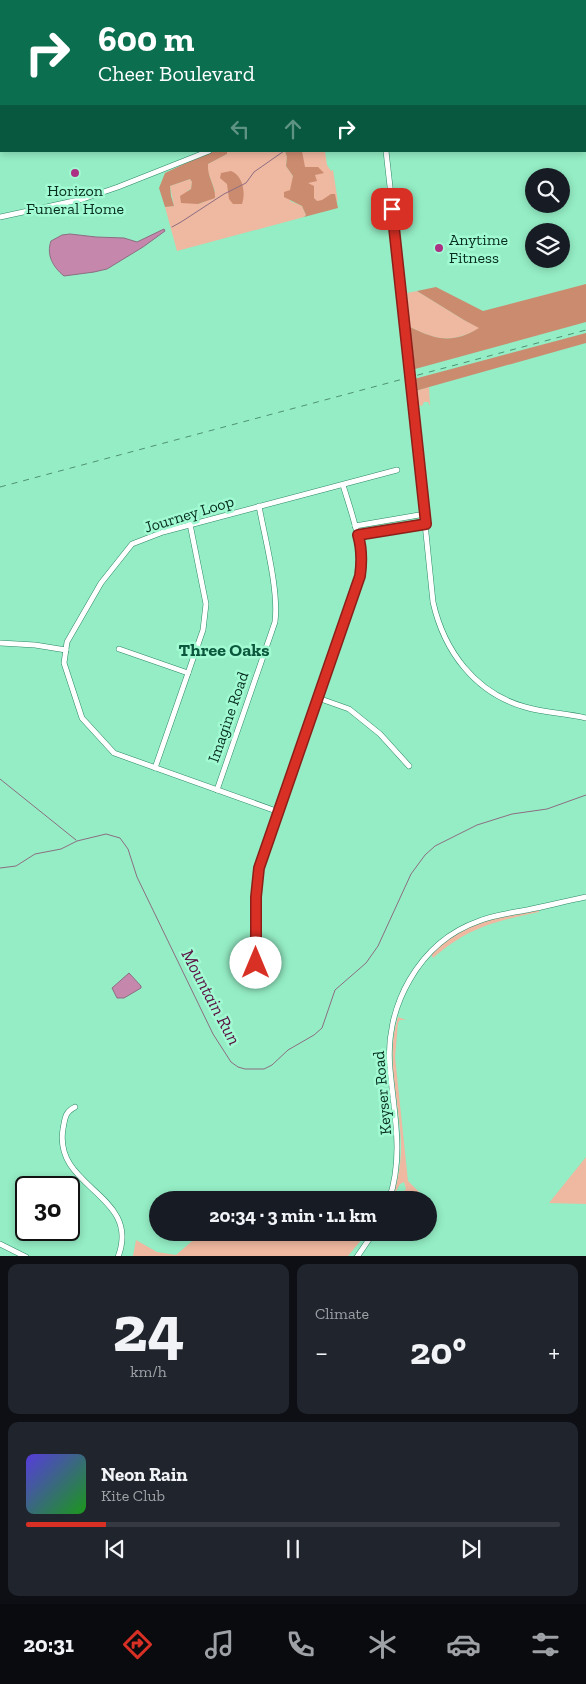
<!DOCTYPE html>
<meta charset="utf-8">
<style>
body{margin:0;font-family:"Zilla Slab",serif;background:#20242c;color:#f1f3f6;height:100vh;display:flex;flex-direction:column;font-size:19px;white-space:nowrap}
*{box-sizing:border-box;margin:0}
p{font-size:16px;color:#9ea1a6}
.icon{flex:none;width:28px;height:28px;fill:none;stroke:currentColor;stroke-width:2;stroke-linecap:round;stroke-linejoin:round}
.map{position:relative;height:1256px;overflow:hidden}
.panel{display:flex;flex-direction:column;gap:8px;padding:8px;background:#0d0f14;flex:1}
.panel>*{flex:none}
.banner{position:absolute;left:0px;top:0px;width:586px;height:152px;box-shadow:0 2px 8px #0003;background:#0b6e4f;color:#fff;overflow:hidden}
.tools{position:absolute;left:525px;top:168px;display:grid;gap:10px}
.tools a{display:grid;place-items:center;width:45px;height:45px;border-radius:50%;background:#171b24;box-shadow:0 2px 8px #0003;font-size:25px}
.speed{position:absolute;left:15px;top:1176px;display:flex;gap:10px;font-size:25px;font-weight:700;text-align:center}
.speed>*{display:grid;place-content:center;width:65px;height:65px;border-radius:50%;background:#171b24;box-shadow:0 2px 8px #0003;line-height:1}
.speed .limit{border:2px solid #111;border-radius:8px;background:#fff;color:#111}
.pin{position:absolute;display:grid;place-items:center;width:42px;height:42px;color:#fff;margin:-21px;border-radius:10px;box-shadow:0 2px 8px #0006}
.me{position:absolute;width:55px;margin:-28px;rotate:0deg;stroke-linejoin:round;filter:drop-shadow(0 0 4px #0008)}
.turn{display:flex;align-items:center;gap:18px;height:105px;padding:0 15px;font-size:22px}
.turn .icon{width:65px;height:65px;stroke-width:2.5}
.turn b{display:block;font-size:35px;line-height:42px}
.lanes{display:flex;align-items:center;height:48px;padding:0 15px;background:#0003;justify-content:center;gap:25px;direction:ltr}
.lanes .off{opacity:.35}
.big{font-size:38px;font-weight:800;line-height:1.1}
.panel .tile{flex:1;display:flex;flex-direction:column;justify-content:center;gap:8px;min-width:0;padding:0 18px;border-radius:10px;background:#20242c}
.panel .dial{align-items:center;gap:0}
.dial b{font-size:65px;line-height:1}
.song{display:flex;align-items:center;gap:15px}
.cover{width:60px;height:60px;border-radius:8px;background:linear-gradient(135deg,hsl(250 70% 55%),hsl(120 70% 35%))}
.played{height:5px;border-radius:2px;background:linear-gradient(90deg,#d93025 15%,#363941 15%)}
.keys{display:flex;justify-content:space-around;direction:ltr}
.heat{display:flex;justify-content:space-between;align-items:center;font-size:28px;direction:ltr}
.panel .tiles{flex:1;display:grid;gap:8px;grid-template-columns:1fr 1fr}
.tile:last-child{grid-column:span 2}
.trip{position:absolute;left:149px;top:1191px;width:288px;height:50px;border-radius:25px;background:#171b24;box-shadow:0 2px 8px #0003;font-weight:800;line-height:50px;text-align:center}
.menu{display:flex;height:80px;justify-content:space-around;align-items:center;background:#090b0e;color:#9ea1a6}
.menu .icon{width:35px;height:35px}
.menu .active{color:#d93025}
.menu b{font-size:22px;color:#f1f3f6}
.map>svg:first-child{display:block}
.green{fill:#efb8a0}
.forest{fill:#cb8b6f}
.water{fill:#c588ac;stroke:#8c6d82}
.lines{fill:none;stroke-linecap:round;stroke-linejoin:round}
.stream{stroke:#8c6d82;stroke-width:1}
.minor-casing{stroke:#2b8865;stroke-width:6}
.major-casing{stroke:#157c59;stroke-width:8}
.minor{stroke:#fff;stroke-width:5}
.major{stroke:#77caae;stroke-width:6}
.rail{stroke:#509175;stroke-width:1;stroke-dasharray:6 6;stroke-linecap:butt}
.minor-bridge-casing{stroke:#2b8865;stroke-width:6;stroke-linecap:butt}
.minor-bridge{stroke:#fff;stroke-width:5}
.route-casing{stroke:#8d1f18;stroke-width:12}
.route{stroke:#d93025;stroke-width:9}
.poi-dot{fill:#ac3184;stroke:#a1fad2;stroke-width:2}
.labels{text-anchor:middle;dominant-baseline:central;stroke-width:5;stroke-linejoin:round;paint-order:stroke}
.poi-label{font-size:16px;fill:#072e20;stroke:#a1fad2}
.street-label{font-size:16px;fill:#072e20;stroke:#a1fad2}
.neighbourhood-label{font-size:18px;font-weight:bold;fill:#0b573d;stroke:#a1fad2}
.water-label{font-size:18px;font-style:italic;fill:#5b1244;stroke:#a1fad2}
</style>
<div class="map">
<svg width="586" height="1257" viewBox="0 0 586 1257">
<rect width="100%" height="100%" fill="#94edc5"/>
<g class="green">
<path d="M227,151H285L287,157L286,166L293,176L290,201L302,206L306,215L304,217L177,251L165,207L174,206L170,186L190,179L192,182L191,189L187,191L198,204L204,202L215,191L208,172V164L227,154Z"/>
<path d="M301,151H325L327,165L331,171L333,170L338,202L334,196L322,203L314,202L306,185Z"/>
<path d="M417,291L464,320L480,328C452,343 438,341 410,327L407,293Z"/>
<path d="M429,387L430,406L428,402H424L422,406L416,404L415,391Z"/>
<path d="M539,909V912C496,921 468,927 433,958L431,954L454,934L480,922Z"/>
<path d="M398,1017L406,1020H400L398,1023L395,1057L408,1181L424,1197L403,1195L402,1193L406,1189L404,1182L400,1184L394,1195C398,1177 402,1159 401,1141C399,1099 385,1058 398,1017Z"/>
<path d="M586,1157V1204L549,1203Z"/>
<path d="M229,1232H367V1233L348,1256H133L136,1240L157,1252L176,1255L191,1242L199,1238L222,1239Z"/>
</g>
<g class="forest">
<path d="M211,151H227V154L208,164C207,178 216,186 215,198L198,204L181,203L180,196L191,189L192,182L190,179L170,186L171,196L174,206L165,207L159,188L165,173Z"/>
<path d="M285,151H302L305,167H318L324,173L315,175L317,181L308,183L314,186V198L317,201L322,200L331,194H335L338,208L304,217L306,215L302,206L284,197V192L290,190L293,176L286,166L287,157Z"/>
<path d="M231,171C243,175 246,194 242,204H233L229,199L227,184L220,178L221,173Z"/>
<path d="M586,284V322L415,369L410,327C436,340 453,344 479,328L464,320L417,291L436,287L483,311Z"/>
<path d="M586,333V343L415,391L414,379Z"/>
</g>
<g class="water">
<path d="M164,229L165,231L143,247L107,269L94,272L64,276C53,267 46,255 51,241L62,235L70,234L96,237L124,238L137,242Z"/>
<path d="M129,973L141,986V988L124,998H117L112,988Z"/>
</g>
<g class="lines">
<g class="stream">
<path d="M172,227L181,222L224,194L246,183L254,172L284,151"/>
<path d="M0,779L76,840"/>
<path d="M0,868L16,866L35,854L61,849L77,841L106,834L120,838L128,849L137,877L213,1034L231,1062L238,1067L245,1069H264L272,1065L288,1050L314,1035L322,1028L335,990L366,963L378,946L411,874L425,855L435,846L477,825L512,814L547,809L586,795"/>
</g>
<defs>
<g id="minor">
<path d="M109,1V0"/>
<path d="M266,1L267,0"/>
<path d="M386,151L410,365"/>
<path d="M0,217L83,199L118,187L209,151"/>
<path d="M411,386L433,602C444,651 475,693 525,707C545,713 566,713 586,718"/>
<path d="M355,526L425,514"/>
<path d="M358,535L426,524"/>
<path d="M0,643L35,645L66,650"/>
<path d="M119,649L188,673"/>
<path d="M318,698L349,709L380,734L409,766"/>
<path d="M155,768L203,630L206,604L190,524"/>
<path d="M217,790L275,622C279,590 265,539 259,506"/>
<path d="M279,812L114,753L82,718L64,663L67,642L101,583L132,544L163,532L397,470"/>
<path d="M256,963V897L259,868L360,576C364,545 352,515 343,485"/>
<path d="M75,1107C65,1112 65,1118 63,1129C53,1189 142,1194 118,1257"/>
<path d="M389,1200C404,1156 394,1114 390,1069C384,1007 419,942 479,921C494,915 511,913 527,910C547,906 566,901 586,897"/>
<path d="M0,1244L26,1257"/>
<path d="M357,1257L374,1232"/>
</g>
<g id="major">
<path d="M551,1L553,0"/>
<path d="M583,1L585,0"/>
<path d="M0,60L1,61"/>
<path d="M0,75H1"/>
</g>
</defs>
<use href="#minor" class="minor-casing"/>
<use href="#major" class="major-casing"/>
<use href="#minor" class="minor"/>
<use href="#major" class="major"/>
<path class="rail" d="M0,487L586,330"/>
<defs>
<path id="minor-bridge" d="M410,365L411,386"/>
</defs>
<use href="#minor-bridge" class="minor-bridge-casing"/>
<use href="#minor-bridge" class="minor-bridge"/>
</g>
<g class="lines">
<defs>
<path id="route" d="M256,963V897L259,868L360,576C362,562 362,549 358,535L426,524L392,209"/>
</defs>
<use href="#route" class="route-casing"/>
<use href="#route" class="route"/>
</g>
<g class="poi-dot">
<circle cx="75" cy="173" r="5"/>
<circle cx="439" cy="248" r="5"/>
</g>
<g class="labels">
<g class="poi-label">
<text x="75" y="190">Horizon<tspan x="75" dy="18">Funeral Home</tspan></text>
<text x="449" y="239" text-anchor="start">Anytime<tspan x="449" dy="18">Fitness</tspan></text>
</g>
<g class="street-label">
<text transform="translate(189 514) rotate(-17)">Journey Loop</text>
<text transform="translate(228 717) rotate(-71)">Imagine Road</text>
<text transform="translate(382 1093) rotate(-95)">Keyser Road</text>
</g>
<g class="neighbourhood-label">
<text x="224" y="650">Three Oaks</text>
</g>
<g class="water-label">
<text transform="translate(211 997) rotate(62)">Mountain Run</text>
</g>
</g>
</svg>
<div class="tools">
<a><svg class="icon" aria-label="search" viewBox="0 0 24 24"><circle cx="10" cy="10" r="6"/><path d="M15 15l6 6"/></svg></a>
<a><svg class="icon" aria-label="layers" viewBox="0 0 24 24"><path d="M12 4l9 5-9 5-9-5zM3 14l9 5 9-5"/></svg></a>
</div>
<div class="speed"><div class="limit">30</div></div>
<div class="pin" style="left:392px;top:209px;background:#d93025"><svg class="icon" aria-label="arrive" viewBox="0 0 24 24"><path d="M6 21V4h12l-3 4 3 4H6"/></svg></div>
<svg class="me" style="left:256px;top:963px" viewBox="-20 -20 40 40"><circle r="19" fill="#fff"/><path d="M0-13L10 11 0 6-10 11z" fill="#d93025"/></svg>
<div class="trip">20:34 · 3 min · 1.1 km</div>
<div class="banner">
<div class="turn"><svg class="icon" aria-label="right" viewBox="0 0 24 24"><path d="M7 20v-9h11M14 6l5 5-5 5"/></svg><div><b>600 m</b>Cheer Boulevard</div></div>
<div class="lanes"><svg class="icon off" aria-label="left" viewBox="0 0 24 24"><path d="M17 20v-9H6M10 6l-5 5 5 5"/></svg><svg class="icon off" aria-label="ahead" viewBox="0 0 24 24"><path d="M12 20V5M6 11l6-6 6 6"/></svg><svg class="icon" aria-label="right" viewBox="0 0 24 24"><path d="M7 20v-9h11M14 6l5 5-5 5"/></svg></div>
</div>
</div>
<section class="panel">
<div class="tiles">
<div class="tile dial"><b>24</b><p>km/h</p></div>
<div class="tile"><p>Climate</p>
<div class="heat"><a>−</a><b class="big">20°</b><a>+</a></div>
</div>
<div class="tile">
<div class="song"><i class="cover"></i><div><b>Neon Rain</b><p>Kite Club</p></div></div>
<div class="played"></div>
<div class="keys"><svg class="icon" aria-label="previous" viewBox="0 0 24 24"><path d="M18 5L8 12l10 7zM5 5v14"/></svg><svg class="icon" aria-label="pause" viewBox="0 0 24 24"><path d="M8 5v14M16 5v14"/></svg><svg class="icon" aria-label="next" viewBox="0 0 24 24"><path d="M6 5l10 7-10 7zM19 5v14"/></svg></div>
</div>
</div>
</section>
<nav class="menu">
<b>20:31</b>
<svg class="icon active" aria-label="directions" viewBox="0 0 24 24"><path d="M12 3l9 9-9 9-9-9zM9 14v-3h6M13 9l2 2-2 2"/></svg>
<svg class="icon" aria-label="music" viewBox="0 0 24 24"><path d="M9 18V5l10-2v13"/><circle cx="6" cy="18" r="3"/><circle cx="16" cy="16" r="3"/></svg>
<svg class="icon" aria-label="phone" viewBox="0 0 24 24"><path d="M5 4h4l2 5-3 2q2 4 5 5l2-3 5 2v4C11 20 4 13 5 4z"/></svg>
<svg class="icon" aria-label="climate" viewBox="0 0 24 24"><path d="M12 3v18M4 7l16 10M4 17L20 7"/></svg>
<svg class="icon" aria-label="car" viewBox="0 0 24 24"><path d="M5 17H2v-5l4-1 3-4h7l3 4 3 1v5h-3M9 17h6M6 11h13"/><circle cx="7" cy="17" r="2"/><circle cx="17" cy="17" r="2"/></svg>
<svg class="icon" aria-label="filters" viewBox="0 0 24 24"><path d="M4 7h16M4 17h16"/><circle cx="9" cy="7" r="2"/><circle cx="15" cy="17" r="2"/></svg>
</nav>
